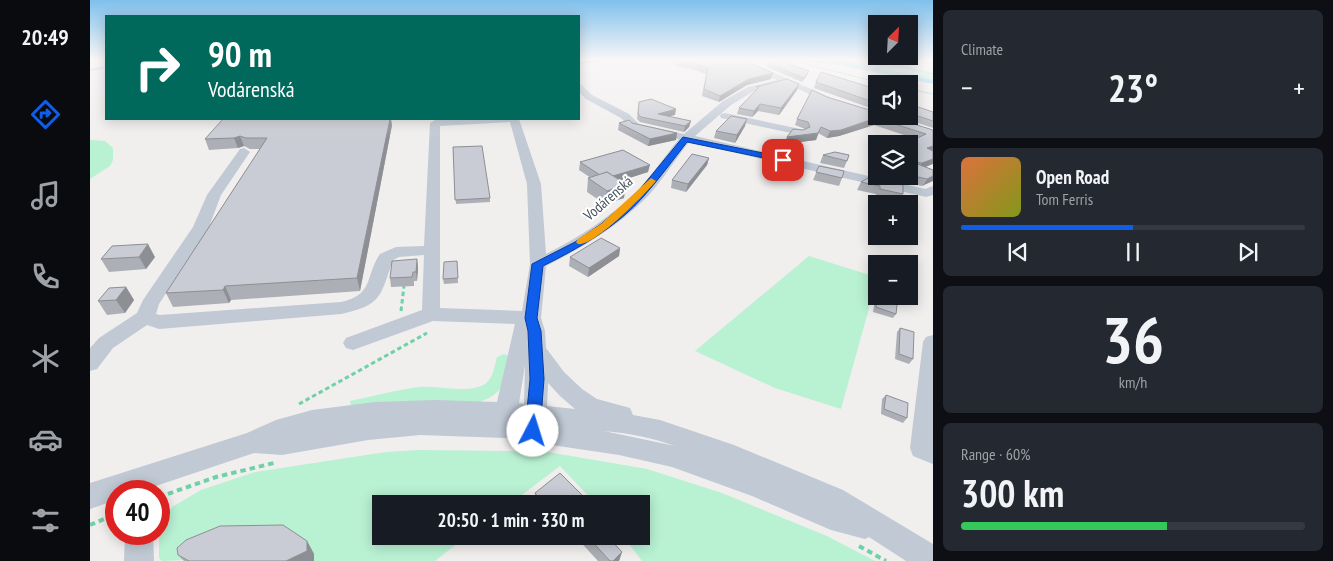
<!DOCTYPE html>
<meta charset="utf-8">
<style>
body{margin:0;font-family:"PT Sans Narrow",sans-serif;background:#242831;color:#f1f3f6;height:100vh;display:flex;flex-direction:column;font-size:19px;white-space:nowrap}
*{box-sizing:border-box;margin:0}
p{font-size:16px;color:#9ea1a6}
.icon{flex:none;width:28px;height:28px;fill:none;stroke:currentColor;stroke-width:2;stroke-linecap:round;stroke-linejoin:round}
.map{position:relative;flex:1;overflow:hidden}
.details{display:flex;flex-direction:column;gap:10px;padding:10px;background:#0d0f14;width:400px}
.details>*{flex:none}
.banner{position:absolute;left:15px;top:15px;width:475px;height:105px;border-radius:0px;box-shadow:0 2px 12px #0003;background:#00695c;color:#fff;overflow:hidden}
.needle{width:32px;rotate:24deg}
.tools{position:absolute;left:778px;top:15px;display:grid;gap:10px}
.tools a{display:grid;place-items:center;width:50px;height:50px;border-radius:0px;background:#171b24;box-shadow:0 2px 12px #0003;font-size:25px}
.speed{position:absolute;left:15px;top:480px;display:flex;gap:10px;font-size:25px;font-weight:700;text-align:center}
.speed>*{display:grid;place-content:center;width:65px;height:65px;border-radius:50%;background:#171b24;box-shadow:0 2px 12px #0003;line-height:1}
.speed .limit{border:8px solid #d22;background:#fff;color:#111}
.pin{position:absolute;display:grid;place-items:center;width:42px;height:42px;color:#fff;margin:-21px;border-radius:10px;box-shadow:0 2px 8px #0006}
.me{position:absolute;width:55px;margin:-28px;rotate:5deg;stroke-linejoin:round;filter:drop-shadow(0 0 4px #0008)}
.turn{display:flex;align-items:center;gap:18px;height:105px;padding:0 20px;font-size:22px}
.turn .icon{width:65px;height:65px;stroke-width:2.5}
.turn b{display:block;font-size:35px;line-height:42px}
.big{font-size:38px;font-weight:700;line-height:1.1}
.details .card{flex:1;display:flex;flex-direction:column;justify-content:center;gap:8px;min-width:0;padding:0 18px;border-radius:8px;background:#242831}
.details .dial{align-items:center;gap:0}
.dial b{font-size:65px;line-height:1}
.song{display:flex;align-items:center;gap:15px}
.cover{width:60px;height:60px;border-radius:8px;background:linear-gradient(135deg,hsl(20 70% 55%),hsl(70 70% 35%))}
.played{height:5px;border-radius:2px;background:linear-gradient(90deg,#0e5eeb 50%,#363941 50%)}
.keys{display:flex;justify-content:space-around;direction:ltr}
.heat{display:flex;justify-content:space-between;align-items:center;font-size:28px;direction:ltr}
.charge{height:8px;border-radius:4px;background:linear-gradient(90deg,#34c759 60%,#363941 0)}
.trip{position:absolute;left:282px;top:495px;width:278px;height:50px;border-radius:0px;background:#171b24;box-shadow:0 2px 12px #0003;font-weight:700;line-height:50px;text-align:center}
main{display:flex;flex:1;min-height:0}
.tabs{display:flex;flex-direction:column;width:90px;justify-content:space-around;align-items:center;background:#090b0e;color:#9ea1a6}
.tabs .icon{width:35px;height:35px}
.tabs .selected{color:#0e5eeb}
.tabs b{font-size:22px;color:#f1f3f6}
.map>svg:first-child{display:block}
.green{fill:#b9f1d3}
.water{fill:#83d2f1}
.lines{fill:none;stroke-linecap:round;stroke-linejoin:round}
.stream{stroke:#83d2f1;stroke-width:2.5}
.path-far2{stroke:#6fd1a8;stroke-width:1;stroke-dasharray:2 1;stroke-linecap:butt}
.path-far1{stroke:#6fd1a8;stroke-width:3;stroke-dasharray:4.5 3;stroke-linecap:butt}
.path{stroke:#6fd1a8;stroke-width:4;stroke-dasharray:5.5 4;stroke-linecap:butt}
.minor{fill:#c0c9d4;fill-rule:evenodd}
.rail{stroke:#b0b2b9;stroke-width:2}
.wall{fill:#adafb6}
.shaded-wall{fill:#8d8f94}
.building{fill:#c9ccd4;stroke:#8d8f94}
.route{fill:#0e5eeb;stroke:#093d99}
.slow{fill:#f59e0b}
.labels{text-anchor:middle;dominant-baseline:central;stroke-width:4;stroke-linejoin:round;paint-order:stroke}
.street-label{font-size:15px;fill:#45505d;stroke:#fff}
</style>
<main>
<nav class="tabs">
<b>20:49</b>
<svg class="icon selected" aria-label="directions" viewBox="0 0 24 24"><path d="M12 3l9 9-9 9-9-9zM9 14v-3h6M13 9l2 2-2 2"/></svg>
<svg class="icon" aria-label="music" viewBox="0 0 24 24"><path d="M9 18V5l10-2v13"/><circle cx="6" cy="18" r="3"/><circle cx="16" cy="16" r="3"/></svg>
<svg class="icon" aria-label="phone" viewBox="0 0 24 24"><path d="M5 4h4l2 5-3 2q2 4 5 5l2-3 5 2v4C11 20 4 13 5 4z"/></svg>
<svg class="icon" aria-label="climate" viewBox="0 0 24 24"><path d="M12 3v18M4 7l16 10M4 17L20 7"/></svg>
<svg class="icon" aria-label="car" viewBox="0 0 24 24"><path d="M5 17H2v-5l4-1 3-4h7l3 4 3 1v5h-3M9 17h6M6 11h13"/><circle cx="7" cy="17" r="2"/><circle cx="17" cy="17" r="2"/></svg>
<svg class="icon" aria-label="filters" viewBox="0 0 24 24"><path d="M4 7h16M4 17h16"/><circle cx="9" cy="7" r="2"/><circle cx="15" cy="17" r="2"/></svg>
</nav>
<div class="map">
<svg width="843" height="561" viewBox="0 0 843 561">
<rect width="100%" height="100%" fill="#f1eeee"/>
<g class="green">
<path d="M754,60H787L843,72V80Z"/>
<path d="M0,140L15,141L23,148V160L20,166L0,179Z"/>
<path d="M719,256L786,277V283L751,409L685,388L605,351Z"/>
<path d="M414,354L420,356C412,384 417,392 387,403L262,412L260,401C283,396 306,390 329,387C348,385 375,393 391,386C403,382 404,367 407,357Z"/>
<path d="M329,450L422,451L448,454L458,452L557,469L632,493L737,536L785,561H552L533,536H551V504H506L470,466L420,504H291V536H377L345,561H224V554L72,561L69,558V534L82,507L111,490L165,472L296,452Z"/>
</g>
<path class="water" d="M737,60H754L843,80V84L754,66Z"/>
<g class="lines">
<path class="stream" d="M714,60L752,64"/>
<g class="path-far2">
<path d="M687,60L702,62"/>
<path d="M700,60L795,84"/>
<path d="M779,60L843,74"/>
<path d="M819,89L843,94"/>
</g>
<g class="path-far1">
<path d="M311,311L314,286"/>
<path d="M209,404L337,333"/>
</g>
<g class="path">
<path d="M69,497L126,477L184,463"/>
<path d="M0,525L26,514"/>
<path d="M769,546L796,561"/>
</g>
<g class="minor">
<path d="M645,60H656L748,101L743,104L740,103L692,82L664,91L641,105L605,136L835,189L843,186V195L836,197L599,142C584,161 571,183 554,200C525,228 492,248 456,266L451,318L455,331L456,348L474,372L492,389L507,399L540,408L543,415L570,420L644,445L753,490L843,544V561H816L779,537L775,539L741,530L662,496L582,467L529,455L415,438L330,435L278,440L192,455L164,453L51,491H26V500L0,509V483L157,433L186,420L222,410L285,402L345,400L407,402L425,324L343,321L263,350L256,348L253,343L256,338L332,310L334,255L309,257L303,260C290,297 292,305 251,314L69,329L57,325L23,348L7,369L0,371V348L9,338L47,313L53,300L103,227L117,195L150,149L154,148L160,152L131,195L119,227L69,304L66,314L70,315L251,302C284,295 275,276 290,254L306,247L334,246L340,123L345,120L429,119L451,184L456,254C488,238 519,218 545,193C561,177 574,157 589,139L541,128L531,118L496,99L489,92V84L492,85L502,95L539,114L549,124L594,134L633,101L658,87L687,80ZM420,122L437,184L440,264L432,311L350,308V126ZM435,365L434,404L429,403ZM458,383L470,396L485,409L457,406ZM514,431C538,433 563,438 585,446Z"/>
<path d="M635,113L710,129L716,132L710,135L631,118L630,116L631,114Z"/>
<path d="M843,335V464L823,456L820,448L833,342L836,337Z"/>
<path d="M35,534H63L64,561H34Z"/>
</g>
<g class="rail">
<path d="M0,61L3,60"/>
<path d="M0,70L16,67"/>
</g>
</g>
<g class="wall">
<path d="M579,60H653L683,73L681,79L657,85L629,102L612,96L616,74L602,69L588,67Z"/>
<path d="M678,63L719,71L717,75L712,82L677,67Z"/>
<path d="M726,82L786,89V110L724,88Z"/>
<path d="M709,84L707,90L689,115L668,111L662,117L647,114L649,108Z"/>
<path d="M737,97L843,130L836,167L843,170L832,186L792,177L793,176H819V144L826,139L784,125L749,136L737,138L728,133L726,140L695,144L697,137L715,129L705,125L707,119Z"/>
<path d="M549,102L585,115L578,116L601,121L599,127L594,132L550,122L547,119Z"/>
<path d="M819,104L843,112V128L807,116H819Z"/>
<path d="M133,119L302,125L270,291L141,300L139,303L83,307L76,293L170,149H160L154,146L148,148L119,150L115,139Z"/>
<path d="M529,123H542L587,133L586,140L558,146L528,130Z"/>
<path d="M655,126L645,143L624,138L626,131Z"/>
<path d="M363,147L400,198V202L366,204Z"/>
<path d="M733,155L757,161L754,168L730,163Z"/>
<path d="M619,158L617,165L596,192L581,188L582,180Z"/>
<path d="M490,162L558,172L530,181L534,198L515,204L497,192L498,178H501L489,170Z"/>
<path d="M729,166L752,178L749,186L723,180Z"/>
<path d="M780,177L813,194L808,202L786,197V194L767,190L771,182Z"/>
<path d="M22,246L65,257L56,269L19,272L11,259Z"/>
<path d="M530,248L529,256L498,277L479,266L480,257Z"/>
<path d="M327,259L328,268L327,281H324V286L301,287L300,278Z"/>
<path d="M367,261L368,283L354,284L353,279Z"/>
<path d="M36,287L44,300L35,313L17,315L8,301Z"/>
<path d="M786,293V296H808L806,314L803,318L783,312Z"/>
<path d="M810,328L823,359L819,364L805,359L807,332Z"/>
<path d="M796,395L817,418L813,423L791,414L792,399Z"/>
<path d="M445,493L500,504H444Z"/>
<path d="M485,536H517L532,552L529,561H508Z"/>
<path d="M217,541L224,554V561H94L88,555Z"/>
</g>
<g class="shaded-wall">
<path d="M499,60H530L489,64V61Z"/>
<path d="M719,71L717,75L712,82L714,78Z"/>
<path d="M683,73L681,79L657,85L629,102L630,96L659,79Z"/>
<path d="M709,84L707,90L689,115L691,108Z"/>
<path d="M670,104L668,111L662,117L664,111Z"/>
<path d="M586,109L585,115L566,119L568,114Z"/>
<path d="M786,118L784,125L749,136L737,138L740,131Z"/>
<path d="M300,119H301L302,125L270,291L267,278Z"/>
<path d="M657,119L655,126L645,143L647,135Z"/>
<path d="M601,121L599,127L594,132L595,126Z"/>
<path d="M731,127L726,140L695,144L697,137Z"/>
<path d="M587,133L586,140L558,146L560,139Z"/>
<path d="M150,136L154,146L148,148L144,138Z"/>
<path d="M843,146V151L837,148Z"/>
<path d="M619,158L617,165L596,192L598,184Z"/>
<path d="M843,159V164L828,170L832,163Z"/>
<path d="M560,165L558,172L514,186L515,178Z"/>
<path d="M843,176V181L832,186L837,179Z"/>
<path d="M536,184L534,198L515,204L517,191Z"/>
<path d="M58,244L65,257L56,269L49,257Z"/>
<path d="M530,248L529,256L498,277L499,268Z"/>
<path d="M327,259L328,268L327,281L326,272Z"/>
<path d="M135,286L141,300L139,303L133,290Z"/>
<path d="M36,287L44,300L35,313L26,300Z"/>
<path d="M217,541L224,554V561H196Z"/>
<path d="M532,552L529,561H523Z"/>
</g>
<g class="building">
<path d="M588,60H653L683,73L659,79L630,96L614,89L618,68L603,63L589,61Z"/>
<path d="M690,61L719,71L714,78L678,63Z"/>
<path d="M731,72L786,89V103L726,82Z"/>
<path d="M697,79L709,84L691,108L670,104L664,111L649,108L670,86L666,87Z"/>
<path d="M722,90L737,97L786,112V116H798L843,130V146L837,148L843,151V159L832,163L820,161L843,170V176L837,179L819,175V144H814L836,134L786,118L751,130L740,131L731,127L728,133L697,137L703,129L713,130L720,127L718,122L707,119Z"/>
<path d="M561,99L586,109L568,114L601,121L595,126L551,117L548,114L549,102Z"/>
<path d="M819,104L843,112V121L819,113Z"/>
<path d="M641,116L657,119L647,135L626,131Z"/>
<path d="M133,119H300L267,278L135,286L133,290L76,293L177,138H156L150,136L144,138L115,139Z"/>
<path d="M539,120L542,123L587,133L560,139L529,123Z"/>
<path d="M392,146L400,198L365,200L363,147Z"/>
<path d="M533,150L560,165L523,176L517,172L510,175L490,162Z"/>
<path d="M745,152L759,155L757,161L733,155Z"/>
<path d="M602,154L619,158L598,184L582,180Z"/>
<path d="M729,166L754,171L752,178L726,172Z"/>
<path d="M517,172L536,184L517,191L498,178Z"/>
<path d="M780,177L813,185V194L790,189V186L771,182Z"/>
<path d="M511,238L530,248L499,268L480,257Z"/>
<path d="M58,244L49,257L11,259L22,246Z"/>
<path d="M327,259L326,272H323L322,277L300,278L302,261Z"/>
<path d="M367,261L368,278L353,279L354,262Z"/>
<path d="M36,287L26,300L8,301L19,288Z"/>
<path d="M788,296H808L806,314L786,307Z"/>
<path d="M810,328L824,332L823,359L809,354Z"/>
<path d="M796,395L818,403L817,418L794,409Z"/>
<path d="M470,473L500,503L454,504L445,493Z"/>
<path d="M193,525L217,541V551L196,561H99L88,555L87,548L96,540L130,526Z"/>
<path d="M497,536H517L532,552L523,561H520Z"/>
</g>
<linearGradient id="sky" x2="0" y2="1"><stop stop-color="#7fc0ec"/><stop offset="0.43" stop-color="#f9f7f7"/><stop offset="1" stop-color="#f9f7f7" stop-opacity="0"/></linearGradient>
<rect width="843" height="139" fill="url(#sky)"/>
<path class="route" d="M593,137L693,157L697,160L693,162L597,142C583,160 569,179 554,196C527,227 489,248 453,266L447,318L451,331L454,379L450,431L448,436L443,438L437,436L435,431L440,379L438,331L435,318L442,264L485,242L511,224L546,194Z"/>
<path class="slow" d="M561,178L566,181C555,194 504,247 488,244L486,242L488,239L511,224Z"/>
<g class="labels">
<g class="street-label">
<text transform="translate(518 198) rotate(-41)">Vodárenská</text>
</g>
</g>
</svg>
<div class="tools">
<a><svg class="needle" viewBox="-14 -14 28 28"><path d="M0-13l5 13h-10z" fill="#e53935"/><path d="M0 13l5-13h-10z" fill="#9ea1a6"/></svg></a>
<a><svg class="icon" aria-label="sound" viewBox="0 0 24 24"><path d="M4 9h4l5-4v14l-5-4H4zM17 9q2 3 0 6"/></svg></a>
<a><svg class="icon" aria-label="layers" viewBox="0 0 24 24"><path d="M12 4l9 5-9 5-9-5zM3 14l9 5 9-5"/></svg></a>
<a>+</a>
<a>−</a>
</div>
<div class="speed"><div class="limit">40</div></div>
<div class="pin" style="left:693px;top:160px;background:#d93025"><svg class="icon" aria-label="arrive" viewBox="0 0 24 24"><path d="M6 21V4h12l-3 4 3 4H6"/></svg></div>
<svg class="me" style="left:443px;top:431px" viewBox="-20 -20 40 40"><circle r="19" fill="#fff"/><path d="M0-13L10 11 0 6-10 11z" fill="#0e5eeb"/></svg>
<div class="trip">20:50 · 1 min · 330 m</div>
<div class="banner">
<div class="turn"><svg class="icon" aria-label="right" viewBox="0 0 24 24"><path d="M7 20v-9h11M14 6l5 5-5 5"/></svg><div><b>90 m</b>Vodárenská</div></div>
</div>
</div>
<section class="details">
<div class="card"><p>Climate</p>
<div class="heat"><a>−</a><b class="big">23°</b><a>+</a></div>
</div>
<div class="card">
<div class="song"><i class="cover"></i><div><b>Open Road</b><p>Tom Ferris</p></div></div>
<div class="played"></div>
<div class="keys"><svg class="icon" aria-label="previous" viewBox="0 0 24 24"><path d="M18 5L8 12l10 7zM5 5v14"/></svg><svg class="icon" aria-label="pause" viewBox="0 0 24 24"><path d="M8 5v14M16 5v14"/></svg><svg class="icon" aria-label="next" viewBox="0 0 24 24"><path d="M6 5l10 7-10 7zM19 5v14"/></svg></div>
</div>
<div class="card dial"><b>36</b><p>km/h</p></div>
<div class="card"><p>Range · 60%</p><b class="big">300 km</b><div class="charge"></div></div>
</section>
</main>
